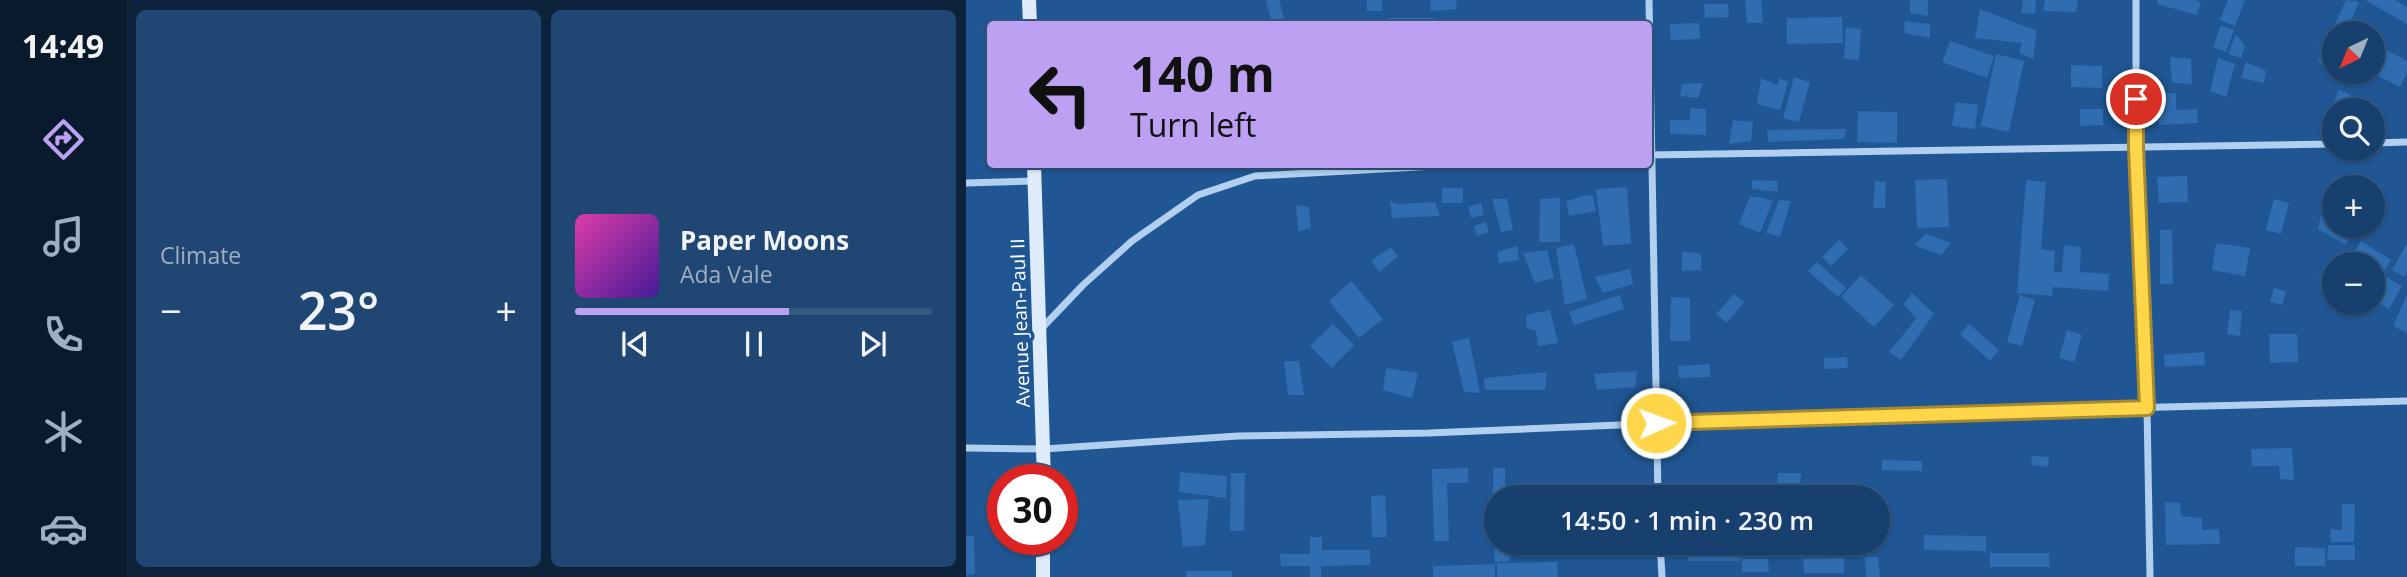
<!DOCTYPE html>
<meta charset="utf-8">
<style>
body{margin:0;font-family:"Open Sans",sans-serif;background:#204773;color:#f1f3f6;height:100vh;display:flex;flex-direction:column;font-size:26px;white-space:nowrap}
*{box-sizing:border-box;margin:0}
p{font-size:23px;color:#9eafc2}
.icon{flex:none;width:38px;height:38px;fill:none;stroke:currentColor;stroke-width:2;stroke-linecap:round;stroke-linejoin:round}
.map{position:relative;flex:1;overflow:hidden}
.panel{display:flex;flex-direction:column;gap:10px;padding:10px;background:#0d233c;width:840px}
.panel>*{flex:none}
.guide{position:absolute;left:21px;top:21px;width:665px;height:147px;border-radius:7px;box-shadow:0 2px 5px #0004,0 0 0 2px #365981;background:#bca0f2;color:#111;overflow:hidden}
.needle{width:46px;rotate:223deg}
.buttons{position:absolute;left:1356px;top:21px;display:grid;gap:14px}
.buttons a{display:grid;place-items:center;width:63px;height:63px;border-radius:50%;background:#17406e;box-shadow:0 2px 5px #0004,0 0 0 2px #365981;font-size:35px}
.speed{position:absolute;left:21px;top:464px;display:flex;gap:14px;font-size:35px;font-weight:700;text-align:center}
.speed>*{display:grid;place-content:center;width:91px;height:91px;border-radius:50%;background:#17406e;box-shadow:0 2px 5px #0004,0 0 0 2px #365981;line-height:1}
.speed .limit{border:10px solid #d22;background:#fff;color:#111}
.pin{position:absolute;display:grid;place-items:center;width:60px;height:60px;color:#fff;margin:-30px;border:4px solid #fff;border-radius:50%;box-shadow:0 2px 7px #0007}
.me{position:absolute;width:77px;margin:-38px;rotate:88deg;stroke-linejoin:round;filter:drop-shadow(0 0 5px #0008)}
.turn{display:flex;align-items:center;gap:24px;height:147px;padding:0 28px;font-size:32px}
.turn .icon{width:91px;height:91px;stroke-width:2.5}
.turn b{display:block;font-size:49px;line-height:60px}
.big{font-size:52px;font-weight:600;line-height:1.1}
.panel .widget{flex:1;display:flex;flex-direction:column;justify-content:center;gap:10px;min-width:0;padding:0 24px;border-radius:10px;background:#204773}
.song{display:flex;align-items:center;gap:21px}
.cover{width:84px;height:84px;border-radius:10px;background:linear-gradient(135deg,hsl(320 70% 55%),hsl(260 70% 35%))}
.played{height:7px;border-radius:4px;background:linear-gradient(90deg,#bca0f2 60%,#365981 60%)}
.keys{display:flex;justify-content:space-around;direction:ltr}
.heat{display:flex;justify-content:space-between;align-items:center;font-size:38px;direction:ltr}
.panel .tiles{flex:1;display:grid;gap:10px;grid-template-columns:repeat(2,1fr)}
.trip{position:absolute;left:518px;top:485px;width:406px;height:70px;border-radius:35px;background:#17406e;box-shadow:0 2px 5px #0004,0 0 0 2px #365981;font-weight:600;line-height:70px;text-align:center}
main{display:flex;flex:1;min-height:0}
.dock{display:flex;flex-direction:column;width:126px;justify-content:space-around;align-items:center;background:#091a2c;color:#9eafc2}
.dock .icon{width:49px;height:49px}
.dock .current{color:#bca0f2}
.dock b{font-size:32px;color:#f1f3f6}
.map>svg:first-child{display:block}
.building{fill:#2f6db0}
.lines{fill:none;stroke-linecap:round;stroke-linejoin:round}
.street{stroke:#b1cfee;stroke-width:7}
.secondary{stroke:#deebfa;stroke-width:14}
.route-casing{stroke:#a68a30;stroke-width:18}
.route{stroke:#ffd54a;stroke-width:12}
.labels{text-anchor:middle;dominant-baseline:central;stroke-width:7;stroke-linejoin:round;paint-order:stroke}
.street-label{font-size:19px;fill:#fff;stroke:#1f5693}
</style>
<main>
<nav class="dock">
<b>14:49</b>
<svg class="icon current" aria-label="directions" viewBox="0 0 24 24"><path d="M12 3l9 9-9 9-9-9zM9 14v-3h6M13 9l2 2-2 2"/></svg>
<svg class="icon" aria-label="music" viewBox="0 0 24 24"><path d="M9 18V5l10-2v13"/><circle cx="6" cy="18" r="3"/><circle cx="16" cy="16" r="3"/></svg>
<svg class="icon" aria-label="phone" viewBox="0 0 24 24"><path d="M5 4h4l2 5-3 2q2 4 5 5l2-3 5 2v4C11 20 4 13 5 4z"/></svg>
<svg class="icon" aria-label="climate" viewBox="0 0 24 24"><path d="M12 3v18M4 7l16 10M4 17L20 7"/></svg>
<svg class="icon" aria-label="car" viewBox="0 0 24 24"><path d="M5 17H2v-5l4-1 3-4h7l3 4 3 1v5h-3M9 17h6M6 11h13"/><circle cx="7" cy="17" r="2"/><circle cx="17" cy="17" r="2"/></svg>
</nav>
<section class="panel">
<div class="tiles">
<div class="widget"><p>Climate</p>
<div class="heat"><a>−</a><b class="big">23°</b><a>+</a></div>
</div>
<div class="widget">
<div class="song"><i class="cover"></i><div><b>Paper Moons</b><p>Ada Vale</p></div></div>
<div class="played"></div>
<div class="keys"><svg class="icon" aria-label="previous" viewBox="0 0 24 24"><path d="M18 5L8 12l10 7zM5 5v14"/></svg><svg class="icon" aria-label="pause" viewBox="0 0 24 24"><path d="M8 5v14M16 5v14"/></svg><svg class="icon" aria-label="next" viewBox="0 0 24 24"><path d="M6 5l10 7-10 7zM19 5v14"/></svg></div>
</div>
</div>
</section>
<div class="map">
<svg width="1441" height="577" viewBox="0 0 1441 577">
<rect width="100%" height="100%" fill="#1f5693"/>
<g class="building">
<path d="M300,0H313L318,18L305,21Z"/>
<rect x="401" y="0" width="15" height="11"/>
<path d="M464,0H490L491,9L465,11Z"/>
<path d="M779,0H795L797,23H781Z"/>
<path d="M944,0H962V16L944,13Z"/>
<path d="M1057,0H1070L1069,14L1055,13Z"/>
<path d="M1079,0H1112L1110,12L1077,11Z"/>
<path d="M1192,0H1229L1235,2L1231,15L1191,4Z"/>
<path d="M1262,0H1279L1269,26L1254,20Z"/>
<path d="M1380,0L1393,2L1380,33H1368V58L1364,67L1352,62Z"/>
<path d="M1399,0H1429L1441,7V24Z"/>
<path d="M738,4H762L763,17L739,18Z"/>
<path d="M1014,9L1071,31L1067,59L1053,53L1056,43L1009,38Z"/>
<path d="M876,17L877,43L821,44V18Z"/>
<rect x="422" y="18" width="47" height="6"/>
<path d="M939,21L964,24V38L938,33Z"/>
<path d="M733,23L734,39L705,40L704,24Z"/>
<path d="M1255,25L1268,30L1260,52L1247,47Z"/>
<path d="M880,27L895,29L893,60L878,59Z"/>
<path d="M1270,34L1279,46L1275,58L1262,54Z"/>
<path d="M984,41L1028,56L1021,78L976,62Z"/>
<path d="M1407,43L1441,61V73L1434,87L1407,73Z"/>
<path d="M1030,54L1058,61L1043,132L1015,126Z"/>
<path d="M1204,57L1225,59L1226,85L1206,82Z"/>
<path d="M1252,58L1269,64L1260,97L1244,91Z"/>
<path d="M1280,62L1300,71L1298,83L1275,78Z"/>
<path d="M1105,65L1136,66V88L1105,87Z"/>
<path d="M828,77L844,82L833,122L817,118Z"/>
<path d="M795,78L811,85L814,78L822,82L814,110L791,104Z"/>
<path d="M737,83L732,98L714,96L716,84Z"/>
<path d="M1373,90L1385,95L1379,110H1368V123L1360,121Z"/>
<path d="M1210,93V110L1231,109L1232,123L1193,125L1191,94Z"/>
<path d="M990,102L1012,105L1009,129L986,126Z"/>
<path d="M724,108L740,109V135L704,134V120H724Z"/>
<path d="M1114,109H1137V125L1114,126Z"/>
<path d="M892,111L931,112V143L891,142Z"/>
<path d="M767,120L787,122L785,141L763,144Z"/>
<path d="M880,129L878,139L802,142L801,130Z"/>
<path d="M1221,176L1222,202L1193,203L1191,177Z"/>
<path d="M981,179L983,227L951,228L949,180Z"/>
<path d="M786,180L811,181L812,192L786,189Z"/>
<path d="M1060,180L1080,182L1075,249L1089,251L1088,272H1096L1098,245L1115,247L1114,272L1143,274L1142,291L1087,287L1086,296L1051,293Z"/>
<path d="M909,181L920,182L919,208H907Z"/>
<path d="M661,187L665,244L637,246L630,189Z"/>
<rect x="476" y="188" width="21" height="15"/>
<path d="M621,195L627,196L630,211L603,216L600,201Z"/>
<path d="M784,196L807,200L794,233L773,224Z"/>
<path d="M594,198V242H573L574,199Z"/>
<path d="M526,199H541L547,230L535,232Z"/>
<path d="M1308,199L1323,203L1315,234L1300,230Z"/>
<path d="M813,200L825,201L814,237L800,233Z"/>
<path d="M424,201L430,204L469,202L474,216L426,218Z"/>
<path d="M515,203L518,215L505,218L502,207Z"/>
<path d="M330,205L343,207L345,228L332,232Z"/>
<path d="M1357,205L1368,210V226H1387L1380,245L1352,229Z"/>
<path d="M520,222L523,232L511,236L508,226Z"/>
<path d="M1194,230H1206L1207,284H1194Z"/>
<path d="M960,234L985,243L975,255L948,245Z"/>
<path d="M873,240L882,249L865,266L856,257Z"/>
<path d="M1395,241L1425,260L1418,271L1388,252Z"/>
<path d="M1250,243L1284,248L1279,276L1246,270Z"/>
<path d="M1441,243V272L1438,277L1426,270Z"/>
<path d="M608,244L621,299L599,305L590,248Z"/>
<path d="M551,246L553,260L533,263L531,252Z"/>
<path d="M425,247L432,256L413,272L405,261Z"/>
<path d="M581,250L588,278L569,283L557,253Z"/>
<path d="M716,251L735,254V270L716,271Z"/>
<path d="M1376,251L1399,264H1369Z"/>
<path d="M851,262L880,288L872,297L842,271Z"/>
<path d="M664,269L667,284L637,293L629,277Z"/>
<path d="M1407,269L1436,286L1423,309L1407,300Z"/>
<path d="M895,275L928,305L908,327L875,297Z"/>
<path d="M385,281L417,319L393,338L363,301Z"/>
<path d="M1308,288L1320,291L1316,305L1304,302Z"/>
<path d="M946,293L968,314L935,360L923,352L950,319L938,304Z"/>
<path d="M768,294L778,302L761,323L750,314Z"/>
<path d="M654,295L658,309L608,325L603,312Z"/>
<path d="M1054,295L1069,300L1056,346L1041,342Z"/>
<path d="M1441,295V333L1427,326Z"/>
<path d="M705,297L724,298V341H704Z"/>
<path d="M584,310L592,343L572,346L570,331L561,328L560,315Z"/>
<path d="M1264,310L1276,311L1274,336L1261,334Z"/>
<path d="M367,324L388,345L366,368L344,346Z"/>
<path d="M1003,324L1033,350L1024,361L994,334Z"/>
<path d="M1101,330L1116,335L1108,362L1093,358Z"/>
<path d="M1303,334H1331L1332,362L1304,363Z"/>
<path d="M503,338L514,393L498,392L486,342Z"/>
<path d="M1238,352L1239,365L1199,367L1198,355Z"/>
<path d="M881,357L882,368L858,369V358Z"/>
<path d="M318,361H333L338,395H322Z"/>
<path d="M744,364V377L713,378L712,366Z"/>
<path d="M420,368L452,373L446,398L417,390Z"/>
<path d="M671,371L669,387L631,390L628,374Z"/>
<path d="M581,372L579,390H519L518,378Z"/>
<path d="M1326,448L1328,480L1314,479L1313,466H1286L1285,449Z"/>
<path d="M1066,456L1083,457L1082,467L1065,465Z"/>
<path d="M916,460L956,461V471L916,470Z"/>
<path d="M502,468V483H481L483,541H468L466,469Z"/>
<path d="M527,468H539V494L527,495Z"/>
<path d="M214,472L261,476L260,498L213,492Z"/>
<path d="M265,473H279L278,531H264Z"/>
<path d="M812,473H835L834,497H811Z"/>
<path d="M419,495L421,537H406L405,496Z"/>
<path d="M243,499L239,545L217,547L212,500Z"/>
<path d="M1199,502L1214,503L1215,516L1236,518V530L1253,529L1254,544L1200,545Z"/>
<path d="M1376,504H1389L1388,542H1365L1364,529L1376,530Z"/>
<path d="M527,515H530V542H543L544,561L529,562Z"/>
<path d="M958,535L1020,536V551L958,550Z"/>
<path d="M0,536H8L9,574L0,575Z"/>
<path d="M344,537H356V550H404V565L355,566V577H344V566H315L314,554H344Z"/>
<path d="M722,542H773L774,561H722Z"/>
<path d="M776,542H787V556L777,557Z"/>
<path d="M852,542H880L879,557H852Z"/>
<path d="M882,542H897L898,557H882Z"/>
<path d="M1362,545H1389V560H1361Z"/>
<path d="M1329,547L1359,548V566H1329Z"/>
<path d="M1024,553H1083L1084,567H1024Z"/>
<path d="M899,557H912L914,577H900Z"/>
<path d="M878,558V573H838L837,559Z"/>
<path d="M776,559H802L803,572H776Z"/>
<path d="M591,562L592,577H531V563Z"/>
<path d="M529,564V577H467V566Z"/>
<rect x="220" y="571" width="46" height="6"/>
</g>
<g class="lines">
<g class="street">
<path d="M683,0L692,497"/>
<path d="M1170,0V148L1181,408L1184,577"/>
<path d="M1407,143L1441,142"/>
<path d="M682,155L1368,144"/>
<path d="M0,183L68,181"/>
<path d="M74,330L117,285L166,241L232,195L289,176L506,164"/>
<path d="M0,448L78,449L272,436L463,433L914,414L1441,401"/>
<path d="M694,542L696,577"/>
</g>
<g class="secondary">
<path d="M63,0L64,24"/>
<path d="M68,164L78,480"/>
<path d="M77,577V539"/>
</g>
</g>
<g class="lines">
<defs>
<path id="route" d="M690,423L1181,408L1170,148V99"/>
</defs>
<use href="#route" class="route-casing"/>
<use href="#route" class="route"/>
</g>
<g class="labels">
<g class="street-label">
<text transform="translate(54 323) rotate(-92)">Avenue Jean-Paul II</text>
</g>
</g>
</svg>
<div class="buttons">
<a><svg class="needle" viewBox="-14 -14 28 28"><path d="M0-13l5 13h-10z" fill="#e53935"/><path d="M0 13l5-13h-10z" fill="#9eafc2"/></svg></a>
<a><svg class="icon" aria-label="search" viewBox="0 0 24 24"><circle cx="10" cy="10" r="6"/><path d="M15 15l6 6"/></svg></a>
<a>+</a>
<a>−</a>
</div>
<div class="speed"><div class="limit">30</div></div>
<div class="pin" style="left:1170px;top:99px;background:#d93025"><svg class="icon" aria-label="arrive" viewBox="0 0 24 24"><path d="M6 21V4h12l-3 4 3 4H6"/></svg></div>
<svg class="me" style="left:690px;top:423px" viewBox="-20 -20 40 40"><circle r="17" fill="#ffd54a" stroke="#fff" stroke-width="3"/><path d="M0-11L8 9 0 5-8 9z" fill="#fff"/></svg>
<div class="trip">14:50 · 1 min · 230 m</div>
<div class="guide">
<div class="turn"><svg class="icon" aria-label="left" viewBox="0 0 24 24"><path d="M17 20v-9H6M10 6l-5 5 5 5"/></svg><div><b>140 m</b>Turn left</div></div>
</div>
</div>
</main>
